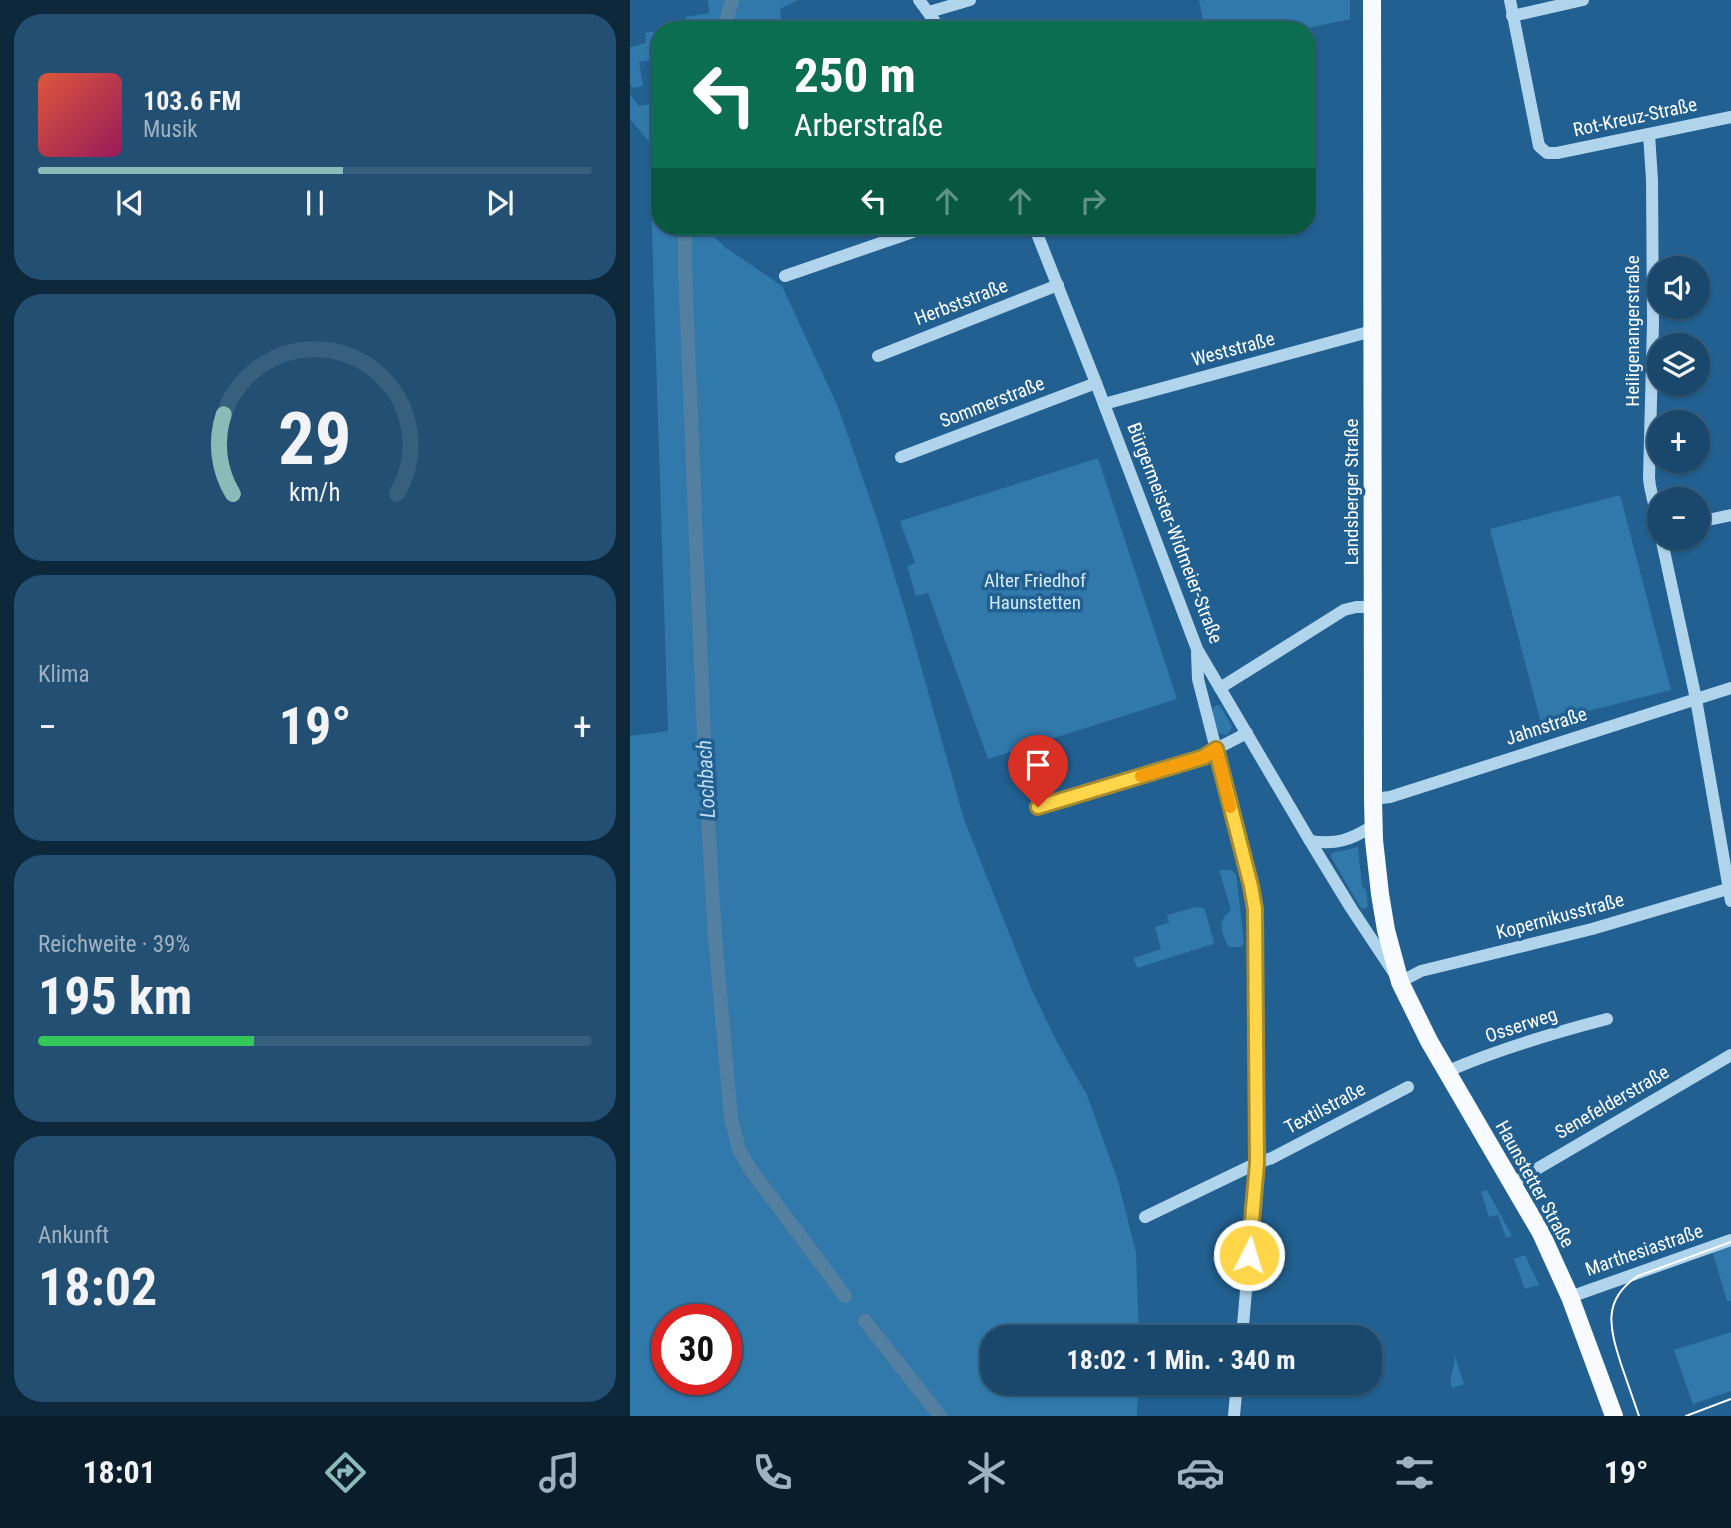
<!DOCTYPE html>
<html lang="de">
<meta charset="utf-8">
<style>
body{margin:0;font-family:"Roboto Condensed",sans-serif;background:#224f72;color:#f1f3f6;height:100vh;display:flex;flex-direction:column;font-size:26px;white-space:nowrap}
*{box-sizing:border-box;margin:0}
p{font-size:23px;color:#9fb2c2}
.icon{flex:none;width:38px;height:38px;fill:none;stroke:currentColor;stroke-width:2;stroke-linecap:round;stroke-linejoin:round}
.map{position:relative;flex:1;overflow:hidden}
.side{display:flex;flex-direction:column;gap:14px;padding:14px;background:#0e283b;width:630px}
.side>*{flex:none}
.hud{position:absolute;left:21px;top:21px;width:665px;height:214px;border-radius:28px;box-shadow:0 2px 5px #0004,0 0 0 2px #37607f;background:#0b6e4f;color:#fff;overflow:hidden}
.fabs{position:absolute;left:1017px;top:256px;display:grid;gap:14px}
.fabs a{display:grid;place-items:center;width:63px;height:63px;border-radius:50%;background:#19486c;box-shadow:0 2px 5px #0004,0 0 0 2px #37607f;font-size:35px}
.speed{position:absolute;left:21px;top:1304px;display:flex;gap:14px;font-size:35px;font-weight:700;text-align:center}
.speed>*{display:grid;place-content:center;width:91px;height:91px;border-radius:50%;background:#19486c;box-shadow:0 2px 5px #0004,0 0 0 2px #37607f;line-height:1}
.speed .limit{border:10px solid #d22;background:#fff;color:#111}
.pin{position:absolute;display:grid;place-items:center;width:60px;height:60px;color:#fff;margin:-72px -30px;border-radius:50% 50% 50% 0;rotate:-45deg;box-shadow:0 0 7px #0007}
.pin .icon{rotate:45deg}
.me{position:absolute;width:77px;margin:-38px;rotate:5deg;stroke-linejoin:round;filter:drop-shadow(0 0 5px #0008)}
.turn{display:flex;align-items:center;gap:24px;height:147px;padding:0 28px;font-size:32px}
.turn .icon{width:91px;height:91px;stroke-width:2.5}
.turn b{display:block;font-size:49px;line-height:60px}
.lanes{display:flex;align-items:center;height:66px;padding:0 28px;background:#0003;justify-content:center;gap:35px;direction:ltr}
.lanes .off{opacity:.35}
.big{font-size:52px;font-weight:700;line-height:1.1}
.side .tile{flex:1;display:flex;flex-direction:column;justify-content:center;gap:10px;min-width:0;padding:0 24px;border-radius:28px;background:#224f72}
.side .dial{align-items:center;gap:0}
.dial svg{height:182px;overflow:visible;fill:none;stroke:#37607f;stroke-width:7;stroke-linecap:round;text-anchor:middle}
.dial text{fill:#f1f3f6;stroke:none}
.song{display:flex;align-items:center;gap:21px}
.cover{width:84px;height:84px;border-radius:10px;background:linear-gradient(135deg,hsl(10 70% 55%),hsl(330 70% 35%))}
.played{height:7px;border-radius:4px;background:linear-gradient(90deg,#8bbbb9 55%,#37607f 55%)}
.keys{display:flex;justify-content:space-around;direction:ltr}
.heat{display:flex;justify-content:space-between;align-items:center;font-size:38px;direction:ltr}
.charge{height:10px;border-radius:5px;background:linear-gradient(90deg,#34c759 39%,#37607f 0)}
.trip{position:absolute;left:350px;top:1325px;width:402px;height:70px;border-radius:28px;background:#19486c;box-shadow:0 2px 5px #0004,0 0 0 2px #37607f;font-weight:700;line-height:70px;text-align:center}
.dock{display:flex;height:112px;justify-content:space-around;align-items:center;background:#0a1d2b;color:#9fb2c2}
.dock .icon{width:49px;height:49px}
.dock .on{color:#8bbbb9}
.dock b{font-size:32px;color:#f1f3f6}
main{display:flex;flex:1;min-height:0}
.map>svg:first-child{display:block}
.green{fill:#3179ab;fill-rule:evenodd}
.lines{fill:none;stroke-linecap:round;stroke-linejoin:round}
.canal{stroke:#537fa0;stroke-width:14}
.minor{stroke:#b1d4ed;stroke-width:12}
.major{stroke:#f7fbff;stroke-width:18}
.tram{stroke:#fff;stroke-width:2}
.route-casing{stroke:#a68a30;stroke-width:18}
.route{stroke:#ffd54a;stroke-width:12}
.slow{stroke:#f59e0b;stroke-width:12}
.labels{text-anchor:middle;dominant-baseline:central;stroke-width:7;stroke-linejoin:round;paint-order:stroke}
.street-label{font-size:19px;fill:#fff;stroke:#216090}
.park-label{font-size:19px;fill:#d6ebf9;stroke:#216090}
.water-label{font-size:21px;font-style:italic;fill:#bdddf4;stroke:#216090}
</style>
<main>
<section class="side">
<div class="tile">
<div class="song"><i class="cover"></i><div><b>103.6 FM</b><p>Musik</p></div></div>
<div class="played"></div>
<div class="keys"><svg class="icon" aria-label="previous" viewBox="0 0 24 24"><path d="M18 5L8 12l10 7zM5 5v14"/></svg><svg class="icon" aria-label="pause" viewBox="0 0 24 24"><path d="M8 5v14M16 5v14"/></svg><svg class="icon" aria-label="next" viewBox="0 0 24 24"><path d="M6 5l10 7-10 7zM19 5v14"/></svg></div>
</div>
<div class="tile dial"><svg viewBox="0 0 100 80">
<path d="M14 69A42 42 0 1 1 86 69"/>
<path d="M14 69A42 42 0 0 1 10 34" stroke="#8bbbb9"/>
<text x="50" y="56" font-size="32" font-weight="700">29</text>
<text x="50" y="72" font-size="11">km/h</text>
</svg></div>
<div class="tile"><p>Klima</p>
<div class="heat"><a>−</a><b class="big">19°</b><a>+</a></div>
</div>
<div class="tile"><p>Reichweite · 39%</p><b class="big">195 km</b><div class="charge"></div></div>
<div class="tile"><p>Ankunft</p><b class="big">18:02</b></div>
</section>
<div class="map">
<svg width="1101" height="1416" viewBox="0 0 1101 1416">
<rect width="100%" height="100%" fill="#216090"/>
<g class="green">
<path d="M78,0H168L150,9L152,30H31L56,25V17L79,13Z"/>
<path d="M569,0H720V19L669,30H575Z"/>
<path d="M30,30V58L9,62L13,86L3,88L0,85V47L16,43L15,33Z"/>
<path d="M0,94L9,106L30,102V151L26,150L0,119Z"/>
<path d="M20,170L30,182V226H72L95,247L152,286L208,407L248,522L275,610L334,819L400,986L427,1042L457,1095L488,1181L506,1253L509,1337H362V1382L508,1383L507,1416H0V736L38,731ZM37,1320H96V1379H37Z"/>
<path d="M468,458L547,699L358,759L298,593L286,596L277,566L285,563L270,521Z"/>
<path d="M990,495L1041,690L911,723L860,529Z"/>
<path d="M587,705L590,706L602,726L601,730L597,735L589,733C585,725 582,716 583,708Z"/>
<path d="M728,847L732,886L736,890L738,906L735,909L731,908L701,857L702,853Z"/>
<path d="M589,870H601L606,874L614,943L611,947H599C595,941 589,926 593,919C595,915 598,913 601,910Z"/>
<path d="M566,907L573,908L575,910L584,942L583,944L507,968L504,958L531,949L525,927L539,923L537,915Z"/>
<path d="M857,1190L882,1236L876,1238L868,1215L859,1217L851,1192Z"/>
<path d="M1101,1244V1301H1097L1082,1250Z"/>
<path d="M895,1255L909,1285L895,1289L884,1259Z"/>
<path d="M1101,1332V1391L1063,1404L1044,1350Z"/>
<path d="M825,1356L834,1384L822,1388C818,1377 825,1368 825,1356Z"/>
</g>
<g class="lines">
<g class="canal">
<path d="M94,30L102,0"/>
<path d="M55,226V270L76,786L85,937L101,1118L109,1149L120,1169L215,1296"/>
<path d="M235,1321L310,1416"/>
</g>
<g class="minor">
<path d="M289,0L311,30"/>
<path d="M880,0L909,146L917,153H927L1101,117"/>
<path d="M299,12L340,0"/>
<path d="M882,16L953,0"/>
<path d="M1019,134L1022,180L1023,323L1019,478L1020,486L1029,527"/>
<path d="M404,226L466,383L567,649L680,841L721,908L770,982L791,971L962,929L1101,888"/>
<path d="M155,276L300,226"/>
<path d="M248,356L428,285"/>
<path d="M474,404L742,331"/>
<path d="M271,457L466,383"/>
<path d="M1068,522L1101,515"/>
<path d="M1031,537L1066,699L1101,901"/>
<path d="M567,653L568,679L621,886L625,910L627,933V1163L612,1337"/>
<path d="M590,688L714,610L726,607H742"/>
<path d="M743,799L760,797L1101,688"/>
<path d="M408,807L574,757L586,749L617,733"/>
<path d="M680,841C707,845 720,840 743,826"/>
<path d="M818,1071C869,1049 923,1033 977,1019"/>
<path d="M883,1183L1101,1055"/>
<path d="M515,1217L627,1163L642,1158L778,1087"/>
<path d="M940,1297L1101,1240"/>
<path d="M604,1416L607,1382"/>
</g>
<path class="major" d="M742,0L743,799L744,840L750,894L756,930L770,982L799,1041L911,1233L940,1297L984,1416"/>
<g class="tram">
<path d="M1009,1416C1003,1399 997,1381 991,1364C980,1329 971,1300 1008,1276L1101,1242"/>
<path d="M1056,1416L1101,1399"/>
</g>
</g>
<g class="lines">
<defs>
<path id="route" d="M408,807L574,757L586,749L621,886L625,909L627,1163L619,1255"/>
</defs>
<use href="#route" class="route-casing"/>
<use href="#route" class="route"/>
<path class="slow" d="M511,776L574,757L586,749L600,807"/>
</g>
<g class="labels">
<g class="street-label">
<text transform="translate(1005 117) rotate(-12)">Rot-Kreuz-Straße</text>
<text transform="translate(331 302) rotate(-21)">Herbststraße</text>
<text transform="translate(1002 331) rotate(-90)">Heiligenangerstraße</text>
<text transform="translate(603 349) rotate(-15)">Weststraße</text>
<text transform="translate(362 402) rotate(-21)">Sommerstraße</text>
<text transform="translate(721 492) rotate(-90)">Landsberger Straße</text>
<text transform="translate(545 533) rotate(69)">Bürgermeister-Widmeier-Straße</text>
<text transform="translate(916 726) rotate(-18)">Jahnstraße</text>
<text transform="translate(930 916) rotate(-15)">Kopernikusstraße</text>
<text transform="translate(891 1025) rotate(-18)">Osserweg</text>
<text transform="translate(982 1102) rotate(-30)">Senefelderstraße</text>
<text transform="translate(695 1108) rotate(-28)">Textilstraße</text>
<text transform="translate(905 1184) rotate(61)">Haunstetter Straße</text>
<text transform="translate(1014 1250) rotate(-19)">Marthesiastraße</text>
</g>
<g class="park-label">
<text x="405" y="580">Alter Friedhof<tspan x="405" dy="22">Haunstetten</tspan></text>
</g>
<g class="water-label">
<text transform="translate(76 779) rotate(-93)">Lochbach</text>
</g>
</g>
</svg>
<div class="fabs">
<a><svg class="icon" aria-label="sound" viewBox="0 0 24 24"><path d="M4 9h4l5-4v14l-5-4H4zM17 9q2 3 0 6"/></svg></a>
<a><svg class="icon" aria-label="layers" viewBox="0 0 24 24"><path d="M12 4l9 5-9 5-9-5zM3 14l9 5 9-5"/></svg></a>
<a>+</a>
<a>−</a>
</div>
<div class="speed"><div class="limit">30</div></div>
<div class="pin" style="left:408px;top:807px;background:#d93025"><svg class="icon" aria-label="arrive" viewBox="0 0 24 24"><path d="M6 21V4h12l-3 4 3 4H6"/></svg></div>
<svg class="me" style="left:619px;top:1255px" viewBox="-20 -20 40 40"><circle r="17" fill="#ffd54a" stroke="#fff" stroke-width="3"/><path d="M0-11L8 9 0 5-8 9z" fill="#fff"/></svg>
<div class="trip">18:02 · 1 Min. · 340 m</div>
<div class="hud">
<div class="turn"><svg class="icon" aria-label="left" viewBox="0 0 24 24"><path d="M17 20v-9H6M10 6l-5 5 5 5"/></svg><div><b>250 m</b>Arberstraße</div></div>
<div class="lanes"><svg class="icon" aria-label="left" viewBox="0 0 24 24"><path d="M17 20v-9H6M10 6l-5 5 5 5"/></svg><svg class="icon off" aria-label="ahead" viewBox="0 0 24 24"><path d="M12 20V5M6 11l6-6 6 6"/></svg><svg class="icon off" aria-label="ahead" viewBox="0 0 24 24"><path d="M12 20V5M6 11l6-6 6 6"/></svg><svg class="icon off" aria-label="right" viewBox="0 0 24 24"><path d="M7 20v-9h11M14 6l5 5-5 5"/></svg></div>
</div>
</div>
</main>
<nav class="dock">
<b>18:01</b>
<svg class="icon on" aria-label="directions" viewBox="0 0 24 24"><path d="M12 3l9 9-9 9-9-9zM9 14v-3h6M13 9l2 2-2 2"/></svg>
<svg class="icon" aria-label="music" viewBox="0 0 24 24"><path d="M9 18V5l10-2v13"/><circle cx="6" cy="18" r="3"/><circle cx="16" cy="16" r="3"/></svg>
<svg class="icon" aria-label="phone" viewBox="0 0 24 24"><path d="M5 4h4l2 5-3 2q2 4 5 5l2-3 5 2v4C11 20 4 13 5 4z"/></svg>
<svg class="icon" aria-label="climate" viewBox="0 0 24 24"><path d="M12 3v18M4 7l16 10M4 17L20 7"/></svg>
<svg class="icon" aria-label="car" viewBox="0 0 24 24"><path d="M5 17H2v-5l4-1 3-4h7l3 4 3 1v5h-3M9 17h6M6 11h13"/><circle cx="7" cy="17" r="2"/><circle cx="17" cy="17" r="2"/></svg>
<svg class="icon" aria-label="filters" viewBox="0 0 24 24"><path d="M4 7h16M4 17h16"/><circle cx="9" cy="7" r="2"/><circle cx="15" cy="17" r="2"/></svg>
<b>19°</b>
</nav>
